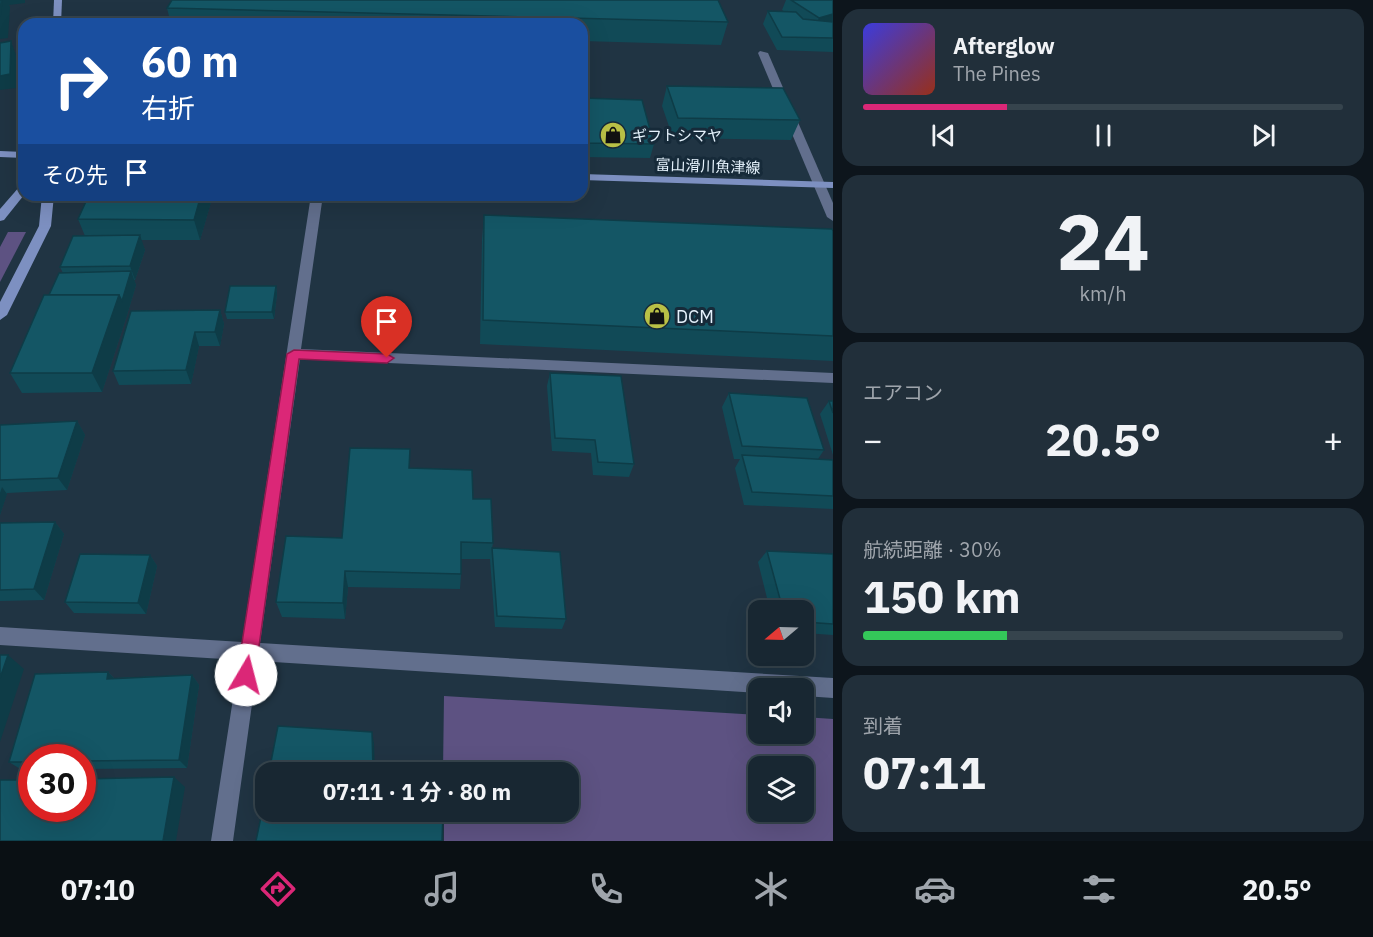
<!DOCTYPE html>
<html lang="ja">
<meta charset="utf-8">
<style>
body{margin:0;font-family:"IBM Plex Sans","Noto Sans JP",sans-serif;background:#212f3a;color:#f1f3f6;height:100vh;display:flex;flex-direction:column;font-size:22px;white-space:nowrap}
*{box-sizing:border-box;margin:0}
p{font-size:20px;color:#9fa5ac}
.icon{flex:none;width:33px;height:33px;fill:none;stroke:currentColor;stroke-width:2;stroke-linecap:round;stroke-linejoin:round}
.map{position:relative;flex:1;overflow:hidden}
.details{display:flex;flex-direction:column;gap:9px;padding:9px;background:#0d151c;width:540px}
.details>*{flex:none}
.banner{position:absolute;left:18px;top:18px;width:570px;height:183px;border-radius:18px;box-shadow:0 6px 24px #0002,0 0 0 2px #36444d;background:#1a4fa0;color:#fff;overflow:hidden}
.needle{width:39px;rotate:251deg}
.controls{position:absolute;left:748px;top:600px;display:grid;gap:12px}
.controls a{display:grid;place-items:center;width:66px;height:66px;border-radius:12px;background:#182732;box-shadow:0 6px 24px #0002,0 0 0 2px #36444d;font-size:30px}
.speed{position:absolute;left:18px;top:744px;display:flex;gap:12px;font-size:30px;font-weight:700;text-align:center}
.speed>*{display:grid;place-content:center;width:78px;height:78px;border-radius:50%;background:#182732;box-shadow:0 6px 24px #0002,0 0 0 2px #36444d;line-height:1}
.speed .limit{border:9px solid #d22;background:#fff;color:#111}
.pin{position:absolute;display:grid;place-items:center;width:51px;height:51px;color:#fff;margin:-62px -26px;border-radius:50% 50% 50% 0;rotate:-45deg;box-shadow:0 0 6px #0007}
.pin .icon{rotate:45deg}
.me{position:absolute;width:66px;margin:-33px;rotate:8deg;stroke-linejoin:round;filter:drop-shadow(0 0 4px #0008)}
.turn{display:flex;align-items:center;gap:21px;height:126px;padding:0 24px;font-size:27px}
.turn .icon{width:78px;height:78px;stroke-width:2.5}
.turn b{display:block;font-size:42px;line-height:51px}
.then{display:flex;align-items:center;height:57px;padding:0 24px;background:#0003;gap:12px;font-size:22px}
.big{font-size:45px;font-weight:700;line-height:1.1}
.details .tile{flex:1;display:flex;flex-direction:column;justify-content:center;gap:9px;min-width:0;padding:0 21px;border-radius:18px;background:#212f3a}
.details .dial{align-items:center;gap:0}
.dial b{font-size:78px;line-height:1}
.song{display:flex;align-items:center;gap:18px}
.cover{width:72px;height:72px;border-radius:9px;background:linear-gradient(135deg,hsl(240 70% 55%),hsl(10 70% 35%))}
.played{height:6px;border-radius:3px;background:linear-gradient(90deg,#db2777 30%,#36444d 30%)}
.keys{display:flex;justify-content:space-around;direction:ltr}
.heat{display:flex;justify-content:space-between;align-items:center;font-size:33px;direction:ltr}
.charge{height:9px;border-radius:4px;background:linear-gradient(90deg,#34c759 30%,#36444d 0)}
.trip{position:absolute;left:255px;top:762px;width:324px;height:60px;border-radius:18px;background:#182732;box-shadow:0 6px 24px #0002,0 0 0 2px #36444d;font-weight:700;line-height:60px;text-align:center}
.tabs{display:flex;height:96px;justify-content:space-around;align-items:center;background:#0a1014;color:#9fa5ac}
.tabs .icon{width:42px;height:42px}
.tabs .selected{color:#db2777}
.tabs b{font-size:27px;color:#f1f3f6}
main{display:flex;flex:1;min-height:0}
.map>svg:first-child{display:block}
.green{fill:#5d5282;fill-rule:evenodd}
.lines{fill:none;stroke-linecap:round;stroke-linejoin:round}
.minor{fill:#626f8d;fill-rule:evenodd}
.secondary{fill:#7d90c1;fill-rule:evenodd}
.wall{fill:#114a57}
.shaded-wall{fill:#0e3c47}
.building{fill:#145665;stroke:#0e3c47;stroke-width:1.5}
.route{fill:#db2777;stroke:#8e194d;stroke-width:1.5}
.labels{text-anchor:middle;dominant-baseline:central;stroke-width:6;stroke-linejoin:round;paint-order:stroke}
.far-poi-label{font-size:15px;fill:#e5f2fc;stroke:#162a39;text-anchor:start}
.far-street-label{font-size:15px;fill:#e5f2fc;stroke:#162a39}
.poi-label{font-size:18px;fill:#e5f2fc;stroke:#162a39;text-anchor:start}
</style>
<main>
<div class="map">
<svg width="833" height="841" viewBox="0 0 833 841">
<rect width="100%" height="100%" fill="#203443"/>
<g class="green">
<path d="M8,232H26L0,282V247Z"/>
<path d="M444,696L759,715V734H804V717L833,719V841H444V812H568V772H443ZM759,766H804V812H759Z"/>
</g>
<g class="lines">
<g class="minor">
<path d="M760,51L768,53L833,203V221L827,217L758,53Z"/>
<path d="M311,195H323L301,349L833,373V383L300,359L260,643L833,678V698L804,696V688H759V693L258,661L233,841H211L239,660L0,645V627L242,642Z"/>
</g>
<g class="secondary">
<path d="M54,0H62L61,24H53Z"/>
<path d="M0,151L24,152V158L0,157Z"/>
<path d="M582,174L833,182V188L582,180Z"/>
<path d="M24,185V195L4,220L0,221V209L20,186Z"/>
<path d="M42,195H54L51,226L7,315L0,320V302L39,226Z"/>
</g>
</g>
<g class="wall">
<path d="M786,0H833V52L777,50L763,24L768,11L785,12L782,10Z"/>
<path d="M167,8L728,22L721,45L582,41V24H171Z"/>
<path d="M667,86L800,120L791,140L673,138L662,106Z"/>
<path d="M582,98L654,144L650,158L582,157Z"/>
<path d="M213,195L200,240H141L145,250L135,280H134L136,285L127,315L102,392L22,393L10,373L49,295L63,273L60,267L85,236L78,219Z"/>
<path d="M484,215L833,231V361L480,344L482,240Z"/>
<path d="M276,286L277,294L274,319H227L225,312Z"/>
<path d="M220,310L224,324L220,346H199L191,384L119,385L113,371Z"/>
<path d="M550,373L634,464L629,477L593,475L591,453L552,451L547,386Z"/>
<path d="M729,393L824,450L818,459L833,460V509L744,505L735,468L740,459H734L722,407Z"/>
<path d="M829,401H833V455L820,414Z"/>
<path d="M77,421L85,435L67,490L7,493L0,515V425Z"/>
<path d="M410,468L473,499L493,543L492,548L566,619L562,629L495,627L490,559H461V574L460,589L348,587L345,619L282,617L276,602L342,538Z"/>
<path d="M55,522L64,534L44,600L0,601V523Z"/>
<path d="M767,551L833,554V635L804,633V610H770L758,562Z"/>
<path d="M150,555L157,566L146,614L74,613L65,602Z"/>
<path d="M108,672L114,678L192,675L199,685L187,768L82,769V758H32V770H22L9,762Z"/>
</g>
<g class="shaded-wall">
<path d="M0,0H25V3L9,5L10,7L8,38L0,39Z"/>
<path d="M833,14V26L813,31L819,18Z"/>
<path d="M11,41L16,55V88L0,90V76Z"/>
<path d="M201,195H213L200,240L194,220Z"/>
<path d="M140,235L145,250L135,280L130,266Z"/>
<path d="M131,271L136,285L127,315L102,392L92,373L119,295Z"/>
<path d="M276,286L277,294L274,319L272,312Z"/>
<path d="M220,310L224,324L220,346L215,332Z"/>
<path d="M195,332L199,346L191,384L186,370Z"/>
<path d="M77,421L85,435L67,490L58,478Z"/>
<path d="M2,487L7,494L0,515V493Z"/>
<path d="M55,522L64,534L44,600L34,589Z"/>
<path d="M150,555L157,566L146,614L138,603Z"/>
<path d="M345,571L348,587L345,619L343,603Z"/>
<path d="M8,655L24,669L0,742V678Z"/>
<path d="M108,672L117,682L107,679Z"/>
<path d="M192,675L199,685L187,768L179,760Z"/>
<path d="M372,732L374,743L375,772L373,769Z"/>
<path d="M174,777L185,787L176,841H163Z"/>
</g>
<g class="building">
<path d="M0,0H2L0,17Z"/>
<path d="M172,0H718L728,22L167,8Z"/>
<path d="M791,0H833V14L819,18Z"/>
<path d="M768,11L796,12L803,19L833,22V38L782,37Z"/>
<path d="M11,41L10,74L0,76V43Z"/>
<path d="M667,86L783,88L800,120L678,118Z"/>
<path d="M582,98L642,100L654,144L585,143L582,127Z"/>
<path d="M89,195H201L194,220L78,219Z"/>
<path d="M484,215L832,229L833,231V336L483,320Z"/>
<path d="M140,235L130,266L60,267L73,236Z"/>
<path d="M131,271L122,301L119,295H49L59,273Z"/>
<path d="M230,286H276L272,312H225Z"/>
<path d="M44,295H119L92,373H10Z"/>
<path d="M220,310L215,332H195L186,370L113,371L131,311Z"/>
<path d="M550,373L621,376L634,464L598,462L595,440L555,438Z"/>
<path d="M729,393L807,398L824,450L742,446Z"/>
<path d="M829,401H833V413Z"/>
<path d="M77,421L58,478L0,480V425Z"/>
<path d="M350,448L410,449L409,468L472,470L473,499H491L493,543L461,542V574L345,571L343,603L276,602L286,536L342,538Z"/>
<path d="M742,455L833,460V496L752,492Z"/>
<path d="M55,522L34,589L0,590V523Z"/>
<path d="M492,548L560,552L566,619L497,616Z"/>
<path d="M767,551L833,554V624L804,622V610H783Z"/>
<path d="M80,554L150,555L138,603L65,602Z"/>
<path d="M0,655H8L0,678Z"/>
<path d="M108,672L107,679L192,675L179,760L82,761V758H32V762H9L35,674Z"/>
<path d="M278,726L372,732L373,769L438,772H269Z"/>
<path d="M174,777L163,841H0V780H32V808H82V779Z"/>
<path d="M266,793V812H443L442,841H256Z"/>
</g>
<path class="route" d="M294,350L387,354L394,358L387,363L299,359L255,675L252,682L246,684L240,682L237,675L287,354Z"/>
<defs>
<symbol id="shop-disc" viewBox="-11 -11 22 22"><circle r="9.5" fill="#b9c046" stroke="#162a39"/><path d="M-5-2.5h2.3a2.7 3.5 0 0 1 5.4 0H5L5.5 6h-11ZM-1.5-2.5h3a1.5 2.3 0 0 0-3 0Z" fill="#111"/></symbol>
</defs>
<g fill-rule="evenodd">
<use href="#shop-disc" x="598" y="120" width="30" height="30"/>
<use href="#shop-disc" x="642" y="301" width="30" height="30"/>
</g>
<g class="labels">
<g class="far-poi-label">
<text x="632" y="135">ギフトシマヤ</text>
</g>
<g class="far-street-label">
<text transform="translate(708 166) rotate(2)">富山滑川魚津線</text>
</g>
<g class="poi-label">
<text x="676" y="316">DCM</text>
</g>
</g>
</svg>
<div class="controls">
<a><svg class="needle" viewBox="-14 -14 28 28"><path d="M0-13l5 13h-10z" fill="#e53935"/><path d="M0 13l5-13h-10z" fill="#9fa5ac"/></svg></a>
<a><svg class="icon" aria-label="sound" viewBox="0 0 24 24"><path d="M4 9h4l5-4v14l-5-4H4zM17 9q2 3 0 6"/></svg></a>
<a><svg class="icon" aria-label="layers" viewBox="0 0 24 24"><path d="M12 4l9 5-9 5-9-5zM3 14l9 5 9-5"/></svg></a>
</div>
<div class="speed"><div class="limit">30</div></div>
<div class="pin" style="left:387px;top:358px;background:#d93025"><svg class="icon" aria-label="arrive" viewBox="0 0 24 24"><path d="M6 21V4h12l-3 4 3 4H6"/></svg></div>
<svg class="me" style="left:246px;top:675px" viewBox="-20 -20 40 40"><circle r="19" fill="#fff"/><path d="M0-13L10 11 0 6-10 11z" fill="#db2777"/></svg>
<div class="trip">07:11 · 1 分 · 80 m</div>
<div class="banner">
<div class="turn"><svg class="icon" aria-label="right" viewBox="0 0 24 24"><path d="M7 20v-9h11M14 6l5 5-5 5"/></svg><div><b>60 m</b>右折</div></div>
<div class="then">その先<svg class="icon" aria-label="arrive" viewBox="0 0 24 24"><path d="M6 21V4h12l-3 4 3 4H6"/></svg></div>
</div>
</div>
<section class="details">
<div class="tile">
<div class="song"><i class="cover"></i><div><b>Afterglow</b><p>The Pines</p></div></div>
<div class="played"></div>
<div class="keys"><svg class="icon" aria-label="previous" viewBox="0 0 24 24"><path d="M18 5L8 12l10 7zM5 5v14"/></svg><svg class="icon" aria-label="pause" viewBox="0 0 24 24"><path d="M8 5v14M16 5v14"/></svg><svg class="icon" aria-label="next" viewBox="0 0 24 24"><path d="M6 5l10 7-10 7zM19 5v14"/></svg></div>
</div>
<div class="tile dial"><b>24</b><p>km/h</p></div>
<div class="tile"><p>エアコン</p>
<div class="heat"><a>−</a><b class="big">20.5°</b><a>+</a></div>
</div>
<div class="tile"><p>航続距離 · 30%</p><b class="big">150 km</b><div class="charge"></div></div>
<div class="tile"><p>到着</p><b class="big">07:11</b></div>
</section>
</main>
<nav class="tabs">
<b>07:10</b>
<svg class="icon selected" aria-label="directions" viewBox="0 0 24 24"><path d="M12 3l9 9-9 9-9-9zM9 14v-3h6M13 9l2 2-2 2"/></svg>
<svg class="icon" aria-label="music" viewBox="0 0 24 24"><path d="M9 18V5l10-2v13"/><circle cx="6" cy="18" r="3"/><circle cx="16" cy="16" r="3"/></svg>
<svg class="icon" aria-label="phone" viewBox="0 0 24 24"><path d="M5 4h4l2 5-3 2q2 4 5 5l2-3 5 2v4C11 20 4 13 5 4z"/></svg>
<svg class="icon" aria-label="climate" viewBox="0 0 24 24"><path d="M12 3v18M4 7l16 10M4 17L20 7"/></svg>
<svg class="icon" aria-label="car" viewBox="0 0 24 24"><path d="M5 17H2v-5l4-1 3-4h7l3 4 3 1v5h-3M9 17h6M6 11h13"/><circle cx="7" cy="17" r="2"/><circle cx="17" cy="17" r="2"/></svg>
<svg class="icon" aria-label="filters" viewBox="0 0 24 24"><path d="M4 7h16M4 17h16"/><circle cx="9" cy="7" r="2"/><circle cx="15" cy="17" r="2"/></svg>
<b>20.5°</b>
</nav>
